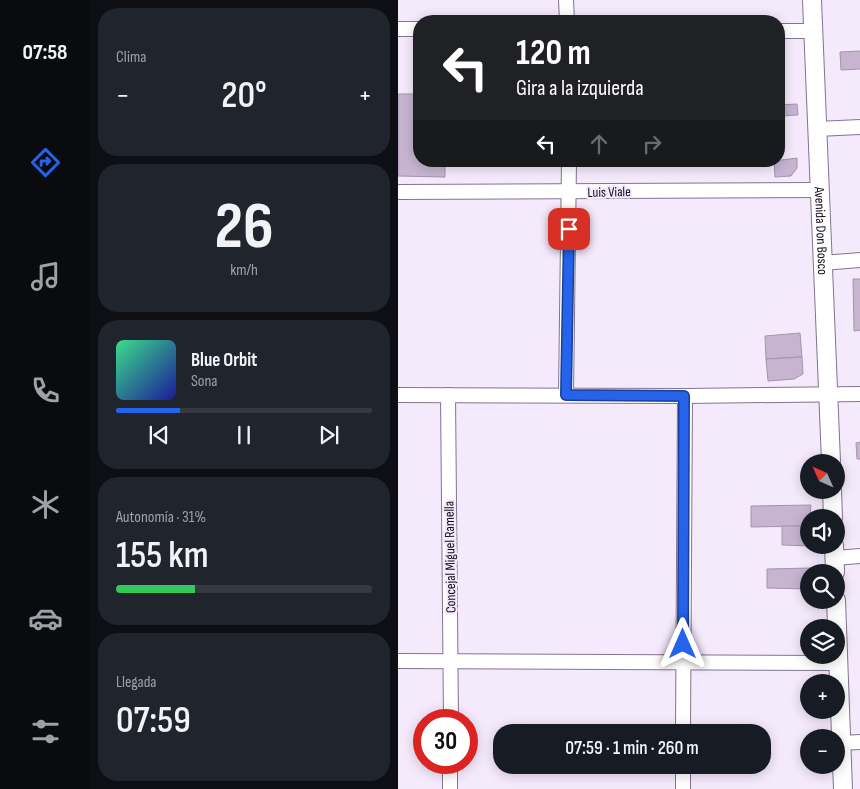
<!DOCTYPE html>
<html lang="es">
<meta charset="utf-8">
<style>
body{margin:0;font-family:"Sofia Sans Condensed",sans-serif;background:#20242c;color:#f1f3f6;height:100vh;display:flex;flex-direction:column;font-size:19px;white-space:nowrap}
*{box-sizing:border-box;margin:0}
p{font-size:16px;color:#9ea1a6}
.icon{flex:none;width:28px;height:28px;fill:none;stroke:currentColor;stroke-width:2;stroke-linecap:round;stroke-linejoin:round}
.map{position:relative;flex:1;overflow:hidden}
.side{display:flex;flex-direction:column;gap:8px;padding:8px;background:#0d0f14;width:308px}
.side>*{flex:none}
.hud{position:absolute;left:15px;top:15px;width:372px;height:152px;border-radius:20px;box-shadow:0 2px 12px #0003;background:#202124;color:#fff;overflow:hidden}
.needle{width:32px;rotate:315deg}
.tools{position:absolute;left:402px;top:454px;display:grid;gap:10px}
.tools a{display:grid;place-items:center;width:45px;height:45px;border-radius:50%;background:#171b24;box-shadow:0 2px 12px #0003;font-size:25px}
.speed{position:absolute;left:15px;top:709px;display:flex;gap:10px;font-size:25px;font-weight:700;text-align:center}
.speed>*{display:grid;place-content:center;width:65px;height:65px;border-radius:50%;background:#171b24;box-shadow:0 2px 12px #0003;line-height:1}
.speed .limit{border:8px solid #d22;background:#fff;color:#111}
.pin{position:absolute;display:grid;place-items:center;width:42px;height:42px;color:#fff;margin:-21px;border-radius:10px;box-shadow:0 2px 8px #0006}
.me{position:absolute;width:55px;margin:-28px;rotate:0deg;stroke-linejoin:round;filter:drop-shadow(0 0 4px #0008)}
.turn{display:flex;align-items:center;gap:18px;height:105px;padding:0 20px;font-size:22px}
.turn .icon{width:65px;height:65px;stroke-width:2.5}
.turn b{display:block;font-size:35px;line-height:42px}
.lanes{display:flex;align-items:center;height:48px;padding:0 20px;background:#0003;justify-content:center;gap:25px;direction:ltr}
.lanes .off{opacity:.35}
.big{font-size:38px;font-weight:600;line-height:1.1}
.side .tile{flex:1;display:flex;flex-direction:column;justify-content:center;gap:8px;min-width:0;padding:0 18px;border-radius:20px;background:#20242c}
.side .dial{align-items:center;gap:0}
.dial b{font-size:65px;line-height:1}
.song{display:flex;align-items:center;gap:15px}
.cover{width:60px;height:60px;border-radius:8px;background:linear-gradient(135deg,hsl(150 70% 55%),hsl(240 70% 35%))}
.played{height:5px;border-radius:2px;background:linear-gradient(90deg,#2563eb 25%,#363941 25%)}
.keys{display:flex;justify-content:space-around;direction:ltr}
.heat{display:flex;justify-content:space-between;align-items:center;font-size:28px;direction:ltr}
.charge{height:8px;border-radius:4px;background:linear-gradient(90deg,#34c759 31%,#363941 0)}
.trip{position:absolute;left:95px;top:724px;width:278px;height:50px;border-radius:20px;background:#171b24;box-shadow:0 2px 12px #0003;font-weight:600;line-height:50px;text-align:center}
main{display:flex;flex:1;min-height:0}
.tab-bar{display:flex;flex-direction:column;width:90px;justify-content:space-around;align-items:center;background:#090b0e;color:#9ea1a6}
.tab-bar .icon{width:35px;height:35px}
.tab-bar .current{color:#2563eb}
.tab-bar b{font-size:22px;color:#f1f3f6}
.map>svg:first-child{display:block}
.building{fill:#c6b4d1;stroke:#a593af}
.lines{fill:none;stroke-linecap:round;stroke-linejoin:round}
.minor-casing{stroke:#84738e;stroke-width:16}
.major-casing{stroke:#84738e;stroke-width:20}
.minor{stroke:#fff;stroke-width:14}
.major{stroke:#fff;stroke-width:18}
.route-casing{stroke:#184099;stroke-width:12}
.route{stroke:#2563eb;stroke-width:9}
.labels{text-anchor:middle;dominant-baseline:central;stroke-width:4.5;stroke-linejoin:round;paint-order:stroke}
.street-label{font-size:14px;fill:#0f0913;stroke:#f5eafc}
</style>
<main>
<nav class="tab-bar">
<b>07:58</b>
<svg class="icon current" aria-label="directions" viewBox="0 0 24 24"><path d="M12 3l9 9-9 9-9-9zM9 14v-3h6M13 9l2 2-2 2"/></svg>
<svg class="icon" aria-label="music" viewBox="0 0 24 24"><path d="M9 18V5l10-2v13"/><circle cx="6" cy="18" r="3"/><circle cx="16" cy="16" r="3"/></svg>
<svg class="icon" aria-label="phone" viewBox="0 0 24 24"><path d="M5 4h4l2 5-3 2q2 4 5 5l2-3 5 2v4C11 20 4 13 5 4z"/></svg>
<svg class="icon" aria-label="climate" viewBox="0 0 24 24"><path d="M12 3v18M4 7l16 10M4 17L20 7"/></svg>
<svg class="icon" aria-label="car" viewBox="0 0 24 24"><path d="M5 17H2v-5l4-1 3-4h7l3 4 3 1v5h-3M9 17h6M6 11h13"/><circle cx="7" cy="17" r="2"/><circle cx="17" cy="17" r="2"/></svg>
<svg class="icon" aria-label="filters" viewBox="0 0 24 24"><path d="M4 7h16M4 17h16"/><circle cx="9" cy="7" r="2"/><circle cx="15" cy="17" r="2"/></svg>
</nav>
<section class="side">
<div class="tile"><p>Clima</p>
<div class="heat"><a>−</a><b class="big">20°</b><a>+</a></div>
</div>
<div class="tile dial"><b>26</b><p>km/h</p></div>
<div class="tile">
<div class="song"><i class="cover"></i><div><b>Blue Orbit</b><p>Sona</p></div></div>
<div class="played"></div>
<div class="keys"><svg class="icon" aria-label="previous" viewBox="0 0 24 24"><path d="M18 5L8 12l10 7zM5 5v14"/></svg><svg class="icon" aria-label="pause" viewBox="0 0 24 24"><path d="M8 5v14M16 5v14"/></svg><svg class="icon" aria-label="next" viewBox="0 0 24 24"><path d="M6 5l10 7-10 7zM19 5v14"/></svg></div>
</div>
<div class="tile"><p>Autonomía · 31%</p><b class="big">155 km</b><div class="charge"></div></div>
<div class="tile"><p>Llegada</p><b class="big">07:59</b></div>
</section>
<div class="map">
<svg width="463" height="789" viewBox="0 0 463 789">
<rect width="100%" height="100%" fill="#f5eafc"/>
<g class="building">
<path d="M463,51V69L443,70L442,52Z"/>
<path d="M0,94H21V161H47V177L0,176Z"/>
<path d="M399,104L400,115L381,116V105Z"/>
<path d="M399,158V168L393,176L377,177L376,161Z"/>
<path d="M455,279H463V330L456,331Z"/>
<path d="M402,333L404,357L368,359L367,336Z"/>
<path d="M404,357L405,374L396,379L370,381L368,359Z"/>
<path d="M463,442V459H459L458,443Z"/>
<path d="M413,505L411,526L353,527V506Z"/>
<path d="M384,526H411V545L413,546L384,545Z"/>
<path d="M413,568L411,589L369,588V569Z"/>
</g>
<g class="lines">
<defs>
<g id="minor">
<path d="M168,0L169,21"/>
<path d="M0,29H21"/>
<path d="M381,31H416"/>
<path d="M419,129L463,127"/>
<path d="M0,192L421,190"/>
<path d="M424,263L463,260"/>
<path d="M0,395L287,396L463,394"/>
<path d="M50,395L53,720"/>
<path d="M168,395L171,161"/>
<path d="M437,558L463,556"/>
<path d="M0,661L440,663"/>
<path d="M285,732L287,396"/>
<path d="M443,743L463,742"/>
<path d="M52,789V762"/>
<path d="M285,789V765"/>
</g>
<g id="major">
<path id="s1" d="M414,0L433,462"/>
<path d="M434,490L435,518"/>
<path d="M436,545L437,572"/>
<path d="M438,600L445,789"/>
</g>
</defs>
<use href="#minor" class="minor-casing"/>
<use href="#major" class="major-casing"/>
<use href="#minor" class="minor"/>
<use href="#major" class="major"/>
</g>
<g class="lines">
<defs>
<path id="route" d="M171,229L168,395L286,396L285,644"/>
</defs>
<use href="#route" class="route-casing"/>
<use href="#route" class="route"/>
</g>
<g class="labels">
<g class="street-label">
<text transform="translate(211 192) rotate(-1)">Luis Viale</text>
<text stroke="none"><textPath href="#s1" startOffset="231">Avenida Don Bosco</textPath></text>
<text transform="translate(52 557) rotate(-91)">Concejal Miguel Ramella</text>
</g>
</g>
</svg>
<div class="tools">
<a><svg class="needle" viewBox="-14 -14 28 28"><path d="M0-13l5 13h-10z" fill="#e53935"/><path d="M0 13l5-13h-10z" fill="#9ea1a6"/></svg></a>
<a><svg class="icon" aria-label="sound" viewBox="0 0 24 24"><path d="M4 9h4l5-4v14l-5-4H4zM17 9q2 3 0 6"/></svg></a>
<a><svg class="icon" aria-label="search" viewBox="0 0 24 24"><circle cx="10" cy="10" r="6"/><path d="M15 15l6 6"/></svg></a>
<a><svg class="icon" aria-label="layers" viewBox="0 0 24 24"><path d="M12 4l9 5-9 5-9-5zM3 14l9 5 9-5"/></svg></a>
<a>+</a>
<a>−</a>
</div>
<div class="speed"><div class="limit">30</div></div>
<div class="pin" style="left:171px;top:229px;background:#d93025"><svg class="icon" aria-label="arrive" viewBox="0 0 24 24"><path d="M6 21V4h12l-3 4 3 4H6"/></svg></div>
<svg class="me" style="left:285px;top:644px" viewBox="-20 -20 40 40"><path d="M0-17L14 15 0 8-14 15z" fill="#2563eb" stroke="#fff" stroke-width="4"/></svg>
<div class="trip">07:59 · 1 min · 260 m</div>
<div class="hud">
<div class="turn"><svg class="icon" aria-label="left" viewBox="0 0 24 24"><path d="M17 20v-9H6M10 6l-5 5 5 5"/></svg><div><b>120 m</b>Gira a la izquierda</div></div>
<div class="lanes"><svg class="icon" aria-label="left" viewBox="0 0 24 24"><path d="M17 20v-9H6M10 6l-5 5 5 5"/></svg><svg class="icon off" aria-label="ahead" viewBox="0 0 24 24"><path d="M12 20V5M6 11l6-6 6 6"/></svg><svg class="icon off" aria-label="right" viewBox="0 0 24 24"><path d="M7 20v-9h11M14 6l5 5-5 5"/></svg></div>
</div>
</div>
</main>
